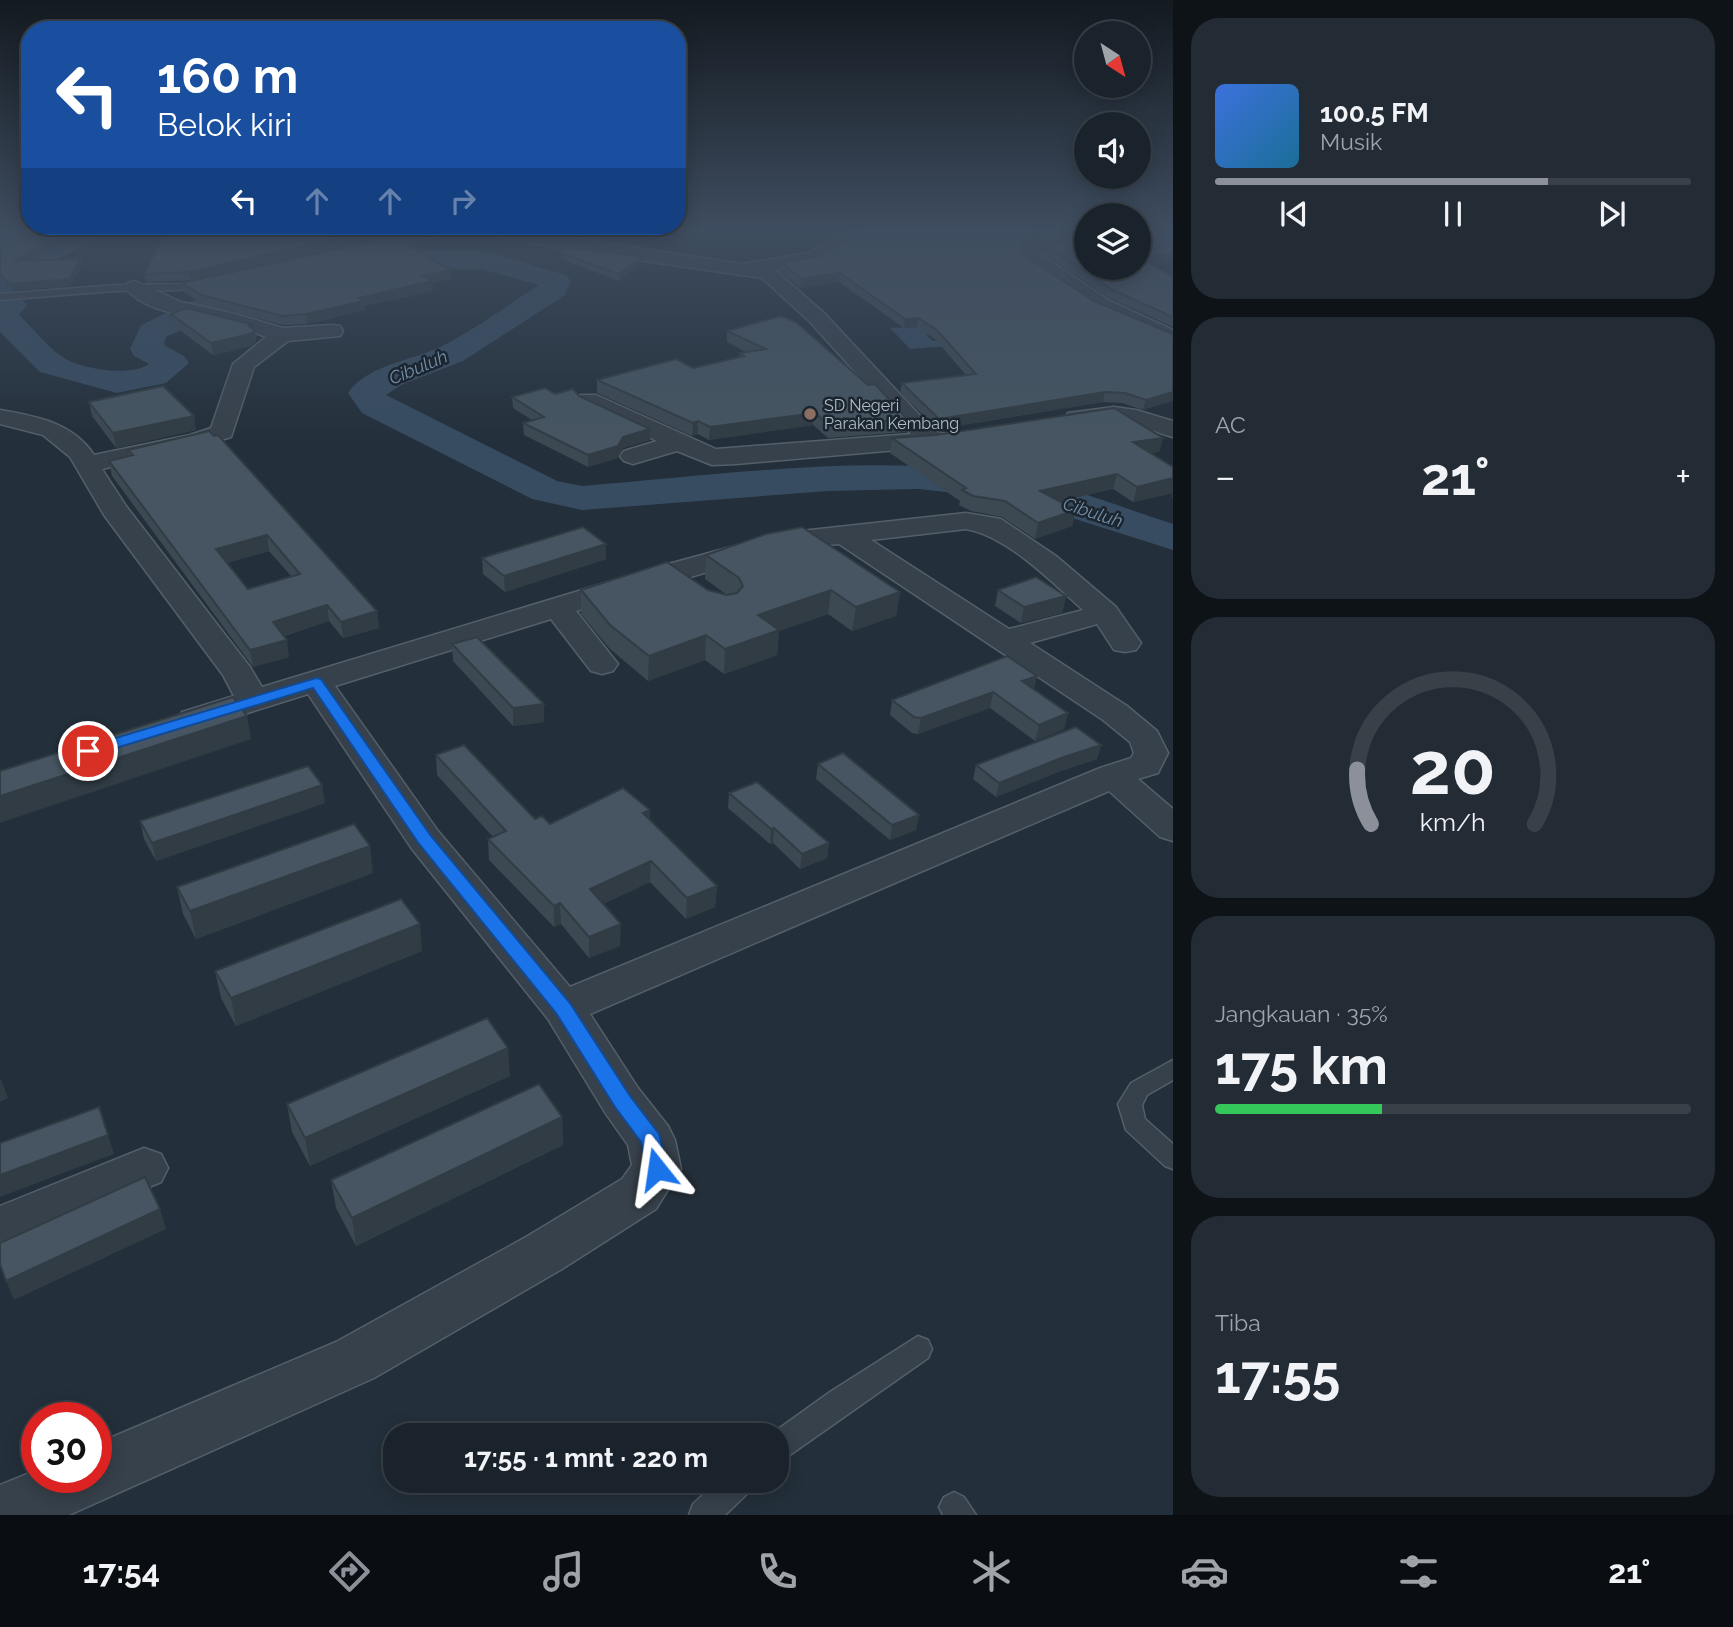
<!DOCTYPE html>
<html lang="id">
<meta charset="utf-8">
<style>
body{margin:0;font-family:Raleway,sans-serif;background:#232b34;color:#f1f3f6;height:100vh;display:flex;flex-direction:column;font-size:26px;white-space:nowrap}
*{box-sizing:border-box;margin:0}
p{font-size:23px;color:#9fa4a9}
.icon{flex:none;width:38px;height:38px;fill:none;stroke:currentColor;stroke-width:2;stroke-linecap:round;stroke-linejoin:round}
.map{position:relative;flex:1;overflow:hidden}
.side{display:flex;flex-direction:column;gap:18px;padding:18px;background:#0e1318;width:560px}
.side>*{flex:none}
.top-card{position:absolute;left:21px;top:21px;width:665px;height:214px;border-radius:28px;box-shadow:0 4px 18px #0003,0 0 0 2px #384048;background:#1a4fa0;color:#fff;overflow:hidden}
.needle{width:46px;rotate:144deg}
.tools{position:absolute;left:1074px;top:21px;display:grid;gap:14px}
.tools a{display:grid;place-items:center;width:77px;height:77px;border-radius:50%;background:#1a232c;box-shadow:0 4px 18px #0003,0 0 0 2px #384048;font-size:35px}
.speed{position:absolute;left:21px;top:1402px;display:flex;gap:14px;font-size:35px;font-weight:700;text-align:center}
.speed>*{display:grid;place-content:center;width:91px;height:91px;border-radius:50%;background:#1a232c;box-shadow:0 4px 18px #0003,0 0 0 2px #384048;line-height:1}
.speed .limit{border:10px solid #d22;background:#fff;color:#111}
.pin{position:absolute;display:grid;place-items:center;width:60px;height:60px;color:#fff;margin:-30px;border:4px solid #fff;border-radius:50%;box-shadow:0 2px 7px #0007}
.me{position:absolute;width:77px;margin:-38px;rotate:345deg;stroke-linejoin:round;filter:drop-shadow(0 0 5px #0008)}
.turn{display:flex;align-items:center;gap:24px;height:147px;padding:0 21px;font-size:32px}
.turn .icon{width:91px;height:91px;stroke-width:2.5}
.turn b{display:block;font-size:49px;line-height:60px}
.lanes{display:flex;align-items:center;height:66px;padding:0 21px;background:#0003;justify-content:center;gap:35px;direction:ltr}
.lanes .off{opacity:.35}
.big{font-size:52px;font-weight:700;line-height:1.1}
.side .tile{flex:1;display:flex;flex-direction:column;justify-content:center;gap:10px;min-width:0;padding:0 24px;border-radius:28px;background:#232b34}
.side .dial{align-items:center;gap:0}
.dial svg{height:182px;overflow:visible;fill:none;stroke:#384048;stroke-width:7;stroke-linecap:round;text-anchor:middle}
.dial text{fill:#f1f3f6;stroke:none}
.song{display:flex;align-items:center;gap:21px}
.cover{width:84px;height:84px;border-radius:10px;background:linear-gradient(135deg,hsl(220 70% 55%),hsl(200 70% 35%))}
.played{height:7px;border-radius:4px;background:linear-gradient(90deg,#8c9099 70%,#384048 70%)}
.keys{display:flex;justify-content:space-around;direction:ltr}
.heat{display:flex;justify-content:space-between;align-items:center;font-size:38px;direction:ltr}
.charge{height:10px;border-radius:5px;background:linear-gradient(90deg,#34c759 35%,#384048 0)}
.trip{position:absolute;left:383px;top:1423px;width:406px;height:70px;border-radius:28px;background:#1a232c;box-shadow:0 4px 18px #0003,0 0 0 2px #384048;font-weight:700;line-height:70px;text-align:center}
.menu{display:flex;height:112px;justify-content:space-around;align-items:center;background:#0a0e12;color:#9fa4a9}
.menu .icon{width:49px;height:49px}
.menu .active{color:#8c9099}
.menu b{font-size:32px;color:#f1f3f6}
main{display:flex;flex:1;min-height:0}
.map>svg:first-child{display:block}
.water{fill:#374c61}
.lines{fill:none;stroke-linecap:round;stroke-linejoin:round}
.river{fill:#374c61;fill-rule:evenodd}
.service-casing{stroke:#555f69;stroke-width:3}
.minor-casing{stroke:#555f69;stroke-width:3}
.service{fill:#37414b;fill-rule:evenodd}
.minor{fill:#37414b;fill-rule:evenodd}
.wall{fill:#3c4953;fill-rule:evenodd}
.shaded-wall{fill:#313c44}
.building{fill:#465561;stroke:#313c44;stroke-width:2;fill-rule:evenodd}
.route{fill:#1a73e8;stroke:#114b97;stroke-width:2}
.education-dot{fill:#8d6e63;stroke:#1c2630;stroke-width:2.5}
.labels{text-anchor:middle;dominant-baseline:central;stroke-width:5;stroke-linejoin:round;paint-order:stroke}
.far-poi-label{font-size:16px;fill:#b2bcc6;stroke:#1c2630;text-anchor:start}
.far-water-label{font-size:18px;font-style:italic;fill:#738fa9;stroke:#1c2630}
</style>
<main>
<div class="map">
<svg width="1173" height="1515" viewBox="0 0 1173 1515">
<rect width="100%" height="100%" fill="#232f3a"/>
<path class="water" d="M937,326L945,332L926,335L933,341L943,340L948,346L910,349L890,328Z"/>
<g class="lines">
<g class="river">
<path d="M68,229H94L87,244L4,286L11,288L27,305L19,315C33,328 48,348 64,358C82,369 131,377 149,364L134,356L130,349L141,325L189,302L266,279L276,276L286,279L291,285L286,291L211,316L166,337L164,345L184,356L189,363L166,383L117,393L40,372L0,332V266L66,233Z"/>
<path d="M404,250L483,251L566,275L571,281L565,295L463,361L401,385L386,395L557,481L582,486C723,475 881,451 1021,477C1072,487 1123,508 1173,524V550L1015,500L919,489L828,491L582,510L532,499L362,413L348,393C366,366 409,361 438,348C473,331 506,306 539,285L481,269L404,268L362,275L352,272L348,266L352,260Z"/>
</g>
<defs>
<g id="service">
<path d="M458,229L472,230L377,247L372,244Z"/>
<path d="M206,280L209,281V285L179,290L115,291L0,300V294L115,285L179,284Z"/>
<path d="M1173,1060V1080L1147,1095L1142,1105L1145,1119L1173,1144V1169L1165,1166L1126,1130L1118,1104L1131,1083Z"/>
<path d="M918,1336L928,1340L932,1349L928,1358L787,1457L777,1461V1435H770L830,1392Z"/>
<path d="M719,1480H755L751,1490L725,1515H689L693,1504Z"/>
<path d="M954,1492L964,1497L976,1515H943L939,1507L944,1497Z"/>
</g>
<g id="minor">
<path d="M449,229H515L742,264L807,253L828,243L837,236H849L852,240C835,263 801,266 775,270L825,314L923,419L937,432L947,434L950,439L947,444L932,447L736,464L712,465L677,451L633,464L624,461L620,456L624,451L657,441L580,405L576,400L580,395H596L716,449L911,434L810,322L762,278L562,249L487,234H458Z"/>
<path d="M1057,229H1075V232L1060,248L1041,255L1108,300L1173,330V344L1094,308L1023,260L1021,256C1028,242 1047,242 1057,229Z"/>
<path d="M135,281L181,302L235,314L283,328L332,325L340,326L343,331L340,336L288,341L254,367L231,437L196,448L102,469L126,506L250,667L262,687L661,566L783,533L966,513L1001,519L1056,556L1116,607L1141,643L1136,650L1125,652L1114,650L1097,624L1030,643L1127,706L1157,731L1168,753L1158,773L1138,779L1173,809V841L1160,837L1109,791L590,1014L638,1088L668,1126L675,1140L681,1169L656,1209L562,1269L374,1378L69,1515H0V1485L37,1470V1477H96V1444L336,1342L526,1237L622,1179L632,1165L628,1145L606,1114L548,1019L412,849L308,694L206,726L194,729L182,726L177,719L182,712L234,696L223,675L104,515L70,457L43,435L0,424V410C36,416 73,423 94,455L190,435L211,428L233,364L266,337C252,332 238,327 223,323C193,315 146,315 125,287L128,283ZM966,529C1007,536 1052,582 1083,610L1009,629L871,540ZM839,544L1103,720L1130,742L1134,753L1131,758L1100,768L570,987L438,831L335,686L551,619L591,671L602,674L613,671L618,664L576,611L785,549Z"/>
<path d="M1114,407L1136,410L1173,421V437C1156,433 1142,424 1125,423C1106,421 1086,428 1068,423L1065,418L1068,413Z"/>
<path d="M144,1148L161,1154L168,1168L161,1182L0,1251V1206Z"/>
</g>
</defs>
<use href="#service" class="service-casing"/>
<use href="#minor" class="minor-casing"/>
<use href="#service" class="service"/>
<use href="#minor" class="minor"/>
</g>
<g class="wall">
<path d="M0,229H59L57,230L72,232L74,238L30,261L81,259L82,266L70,286L12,290L0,279Z"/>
<path d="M850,229H1053L1027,245L1022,251L1023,254L1094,301L1173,334L1143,410L1122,403L1103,402L938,429L900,393L902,383L966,375L936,340L917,327L904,328L839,282L800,288L781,272L782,263L819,256L847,241L854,234Z"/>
<path d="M380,238L190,280L146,282L144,274Z"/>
<path d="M1048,247L1151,264L1173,277V327L1109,298L1047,256Z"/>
<path d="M561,253L643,257V263L619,281L561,259Z"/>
<path d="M451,279L433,283V291L365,306V310L307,324L283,325L203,304L184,292L182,283Z"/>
<path d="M171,314L254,325L256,341L251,346L213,355L173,325Z"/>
<path d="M727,331L907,419L905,432L828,438L813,425L709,440L698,434L692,436L597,393V380L693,368L740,357V353L746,352L727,342Z"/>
<path d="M555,394L579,396L650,429V440L623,448L618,458L588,467L524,435L523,423L532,420L513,408L512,397Z"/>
<path d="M89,402L196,430L116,448L92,416Z"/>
<path d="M209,431L377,611L379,628L343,638L329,621L284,636L289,657L253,667L112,476L109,461L129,456L128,450ZM269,551L291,576L248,589L227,563Z"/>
<path d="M892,438H1163L1159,452L1151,453L1173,467V497H1172L1173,493L1133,502L1113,489L1059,501L1076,510L1072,526L1035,539L1002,517L971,511L959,505L960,501L890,453Z"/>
<path d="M606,544V559L505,592L483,574L482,558Z"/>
<path d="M706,555L900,592L896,616L852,631L828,614L779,631L777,655L724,674L705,660L648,681L610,649L581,614V590H708L727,595L705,579Z"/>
<path d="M998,590L1066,596L1062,613L1021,623L995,606Z"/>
<path d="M452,644L544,704V722L513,726L453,661Z"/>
<path d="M1037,676L1034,689L1068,713L1064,729L1035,741L990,708L918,734L912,733L890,715L892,700Z"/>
<path d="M1101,745L1097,759L1058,772L996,797L973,779L976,765Z"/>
<path d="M436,755L535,819L550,824L650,820L717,886L715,907L686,919L650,882L603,904L620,946L589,958L561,924L554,927L489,860L488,839L493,837L437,775Z"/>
<path d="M818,764L919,815L916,830L890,840L816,779Z"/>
<path d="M729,793L829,843L827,858L800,869L773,843L770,844L728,808Z"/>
<path d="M325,803L156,861L144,839L140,821Z"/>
<path d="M373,873L196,939L183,914L177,887Z"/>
<path d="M422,951L236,1026L221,998L215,971Z"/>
<path d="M510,1076L310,1166L292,1132L287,1104Z"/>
<path d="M562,1117L563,1145L356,1246L336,1208L331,1180Z"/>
</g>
<g class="shaded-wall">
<path d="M1042,229H1053L1027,245L1019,255L1020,246L1028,237Z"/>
<path d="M380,230V238L190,280L188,272Z"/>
<path d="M72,232L74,238L16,268L14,261Z"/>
<path d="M1173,254V262L1139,265V257Z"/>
<path d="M643,257V263L619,281V274Z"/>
<path d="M81,259L82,266L70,286L12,290L10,284Z"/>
<path d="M451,270V279L433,283V291L365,306V310L307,324L306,314L423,276Z"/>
<path d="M840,273L839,282L800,288L801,279Z"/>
<path d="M918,318L917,327L904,328L905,319Z"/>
<path d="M254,325L256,341L251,346L213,355L211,343L249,326Z"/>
<path d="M1105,392L1103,402L938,429L939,419Z"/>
<path d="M1173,392V401L1143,410L1146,400Z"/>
<path d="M815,413L813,425L709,440L710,427Z"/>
<path d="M194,416L196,430L116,448L113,433Z"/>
<path d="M698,421V434L692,436L693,423Z"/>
<path d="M650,429V440L623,448L618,458L588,467V455L623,437Z"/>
<path d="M1163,438L1159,452L1129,457L1133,442Z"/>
<path d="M1117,474L1113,489L1036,507L1040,491Z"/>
<path d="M1173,478V493L1133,502L1137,487Z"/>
<path d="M1076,510L1072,526L1035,539L1038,523Z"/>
<path d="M267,535L269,551L219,565L216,549Z"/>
<path d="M606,544V559L505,592L504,576Z"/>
<path d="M831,590L828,614L779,631L777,655L724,674L725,649L758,615Z"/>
<path d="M900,592L896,616L852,631L856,607Z"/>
<path d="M1066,596L1062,613L1021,623L1024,607Z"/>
<path d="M327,605L329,621L275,638L273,622Z"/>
<path d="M377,611L379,628L343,638L341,622Z"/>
<path d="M706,635L705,660L648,681L649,656Z"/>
<path d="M287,640L289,657L253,667L250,650Z"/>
<path d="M1037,676L1033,691L1022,681Z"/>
<path d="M993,692L990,708L918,734L921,718Z"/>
<path d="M544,704V722L513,726V708Z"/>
<path d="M1068,713L1064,729L1035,741L1039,725Z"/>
<path d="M247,716L251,739L0,823V796Z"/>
<path d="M1101,745L1097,759L1058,772L996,797L999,783L1061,758Z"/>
<path d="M322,785L325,803L156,861L152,843Z"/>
<path d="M650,810V830L643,813Z"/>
<path d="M919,815L916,830L890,840L892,825Z"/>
<path d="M774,828L773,843L770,844L771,829Z"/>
<path d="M829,843L827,858L800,869L802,854Z"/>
<path d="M370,846L373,873L196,939L190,911Z"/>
<path d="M651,861L650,882L590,910V889Z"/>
<path d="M717,886L715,907L686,919L687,898Z"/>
<path d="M560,903L561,924L554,927V906Z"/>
<path d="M420,924L422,951L236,1026L231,998Z"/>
<path d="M621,924L620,946L589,958V937Z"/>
<path d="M508,1048L510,1076L310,1166L305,1138Z"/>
<path d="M1,1079L8,1098L0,1102V1080Z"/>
<path d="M562,1117L563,1145L356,1246L352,1218Z"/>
<path d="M108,1135L114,1154L0,1197V1175Z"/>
<path d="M160,1209L166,1229L14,1300L6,1281Z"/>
</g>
<g class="building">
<path d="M0,229H50L49,230L72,232L14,261L81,259L69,279L10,284L0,274Z"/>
<path d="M167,229H377L380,230L188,272L144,274Z"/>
<path d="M857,229H1042L1028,237L1020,246L1023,254L1094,301L1173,334V392L1146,400L1125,393L1105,392L939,419L902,383L976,374L937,330L918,318L905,319L840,273L801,279L782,263L819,256L847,241L858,230Z"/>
<path d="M1075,229H1087V268H1139V229H1173V254L1139,257L1173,277V317L1111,289L1048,247L1064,241Z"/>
<path d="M394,237L451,270L423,276L432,281L359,298L364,301L306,314L282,316L202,295L182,283Z"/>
<path d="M563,246L643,257L619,274L561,253Z"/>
<path d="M187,308L254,325L249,326L255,330L250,334L211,343L171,314Z"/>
<path d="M781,316L796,322L868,385L875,384L907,419L829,425L815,413L710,427L698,421L693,423L597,380L676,359L693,368L744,356L740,353L766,349L727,331Z"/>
<path d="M163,386L194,416L113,433L89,402Z"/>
<path d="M545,388L555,394L573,389L579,396L650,429L623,437L618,446L588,455L523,423L544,417L512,397Z"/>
<path d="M1114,408L1163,438L1133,442L1173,467V478L1137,487L1117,474L1040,491L1076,510L1038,523L1005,501L973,496L962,490L966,488L892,438L935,435Z"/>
<path d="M209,431L214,436L218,435L377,611L341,622L327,605L273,622L287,640L250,650L109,461L133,455L128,450ZM267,535L300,574L248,589L216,549Z"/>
<path d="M583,527L606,544L504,576L482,558Z"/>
<path d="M802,527L900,592L856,607L831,590L758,615L779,630L725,649L706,635L649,656L610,625L581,590L667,562L708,590L727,595L737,593L743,586L739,578L706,555L766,534Z"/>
<path d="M1036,577L1066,596L1024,607L998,590Z"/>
<path d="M477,637L544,704L513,708L452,644Z"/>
<path d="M1007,656L1037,676L1022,681L1068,713L1039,725L993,692L921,718L914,717L892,700Z"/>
<path d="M233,697L247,716L0,796V771Z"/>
<path d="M1076,727L1101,745L1061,758L999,783L976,765Z"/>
<path d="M464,745L535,819L542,816L550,824L623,788L650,810L643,813L717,886L687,898L651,861L590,889L621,924L589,937L560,903L554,906L488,839L506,831L436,755Z"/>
<path d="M843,753L919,815L892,825L818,764Z"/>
<path d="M308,766L322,785L152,843L140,821Z"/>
<path d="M757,782L829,843L802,854L774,828L771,829L729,793Z"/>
<path d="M354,824L370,846L190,911L177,887Z"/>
<path d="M401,899L420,924L231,998L215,971Z"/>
<path d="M487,1018L508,1048L305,1138L287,1104Z"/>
<path d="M539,1084L562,1117L352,1218L331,1180Z"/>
<path d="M99,1107L108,1135L0,1175V1143Z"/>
<path d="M145,1177L160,1209L6,1281L0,1264V1243Z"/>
</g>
<linearGradient id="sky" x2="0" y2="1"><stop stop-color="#131a20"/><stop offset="0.52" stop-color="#3f4d60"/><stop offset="1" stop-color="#3f4d60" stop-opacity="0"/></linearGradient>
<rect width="1173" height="441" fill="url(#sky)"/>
<path class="route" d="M316,678L321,679L431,836L570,1003L630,1096L659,1134L668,1169L665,1176L657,1178L649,1176L641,1142L615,1107L556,1013L419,844L313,688L93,755H82L80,751L82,748Z"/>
<circle class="education-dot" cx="810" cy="414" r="7"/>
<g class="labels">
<g class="far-poi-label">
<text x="824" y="405">SD Negeri<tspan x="824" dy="18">Parakan Kembang</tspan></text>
</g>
<g class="far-water-label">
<text transform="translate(418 367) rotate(-23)">Cibuluh</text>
<text transform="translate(1093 512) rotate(18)">Cibuluh</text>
</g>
</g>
</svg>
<div class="tools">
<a><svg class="needle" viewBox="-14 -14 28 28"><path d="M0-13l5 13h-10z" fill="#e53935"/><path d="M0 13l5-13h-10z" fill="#9fa4a9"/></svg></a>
<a><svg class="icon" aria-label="sound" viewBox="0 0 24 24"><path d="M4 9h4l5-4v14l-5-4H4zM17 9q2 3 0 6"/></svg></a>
<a><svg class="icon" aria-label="layers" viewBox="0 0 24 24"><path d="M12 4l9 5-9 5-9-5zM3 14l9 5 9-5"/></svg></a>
</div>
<div class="speed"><div class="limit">30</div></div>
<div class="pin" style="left:88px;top:751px;background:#d93025"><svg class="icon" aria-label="arrive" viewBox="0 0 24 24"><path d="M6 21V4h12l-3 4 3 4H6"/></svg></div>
<svg class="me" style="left:657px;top:1169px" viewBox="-20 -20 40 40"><path d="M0-17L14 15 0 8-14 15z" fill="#1a73e8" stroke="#fff" stroke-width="4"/></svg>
<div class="trip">17:55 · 1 mnt · 220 m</div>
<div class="top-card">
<div class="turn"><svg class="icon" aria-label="left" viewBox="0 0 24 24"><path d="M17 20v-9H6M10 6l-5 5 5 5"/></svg><div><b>160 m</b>Belok kiri</div></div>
<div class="lanes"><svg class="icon" aria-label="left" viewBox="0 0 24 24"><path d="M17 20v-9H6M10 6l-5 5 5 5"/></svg><svg class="icon off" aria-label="ahead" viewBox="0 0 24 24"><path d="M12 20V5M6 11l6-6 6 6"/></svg><svg class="icon off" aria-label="ahead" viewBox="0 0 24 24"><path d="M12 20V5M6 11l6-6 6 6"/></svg><svg class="icon off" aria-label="right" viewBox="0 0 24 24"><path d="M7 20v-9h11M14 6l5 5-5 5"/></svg></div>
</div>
</div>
<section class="side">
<div class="tile">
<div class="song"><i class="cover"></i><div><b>100.5 FM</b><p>Musik</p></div></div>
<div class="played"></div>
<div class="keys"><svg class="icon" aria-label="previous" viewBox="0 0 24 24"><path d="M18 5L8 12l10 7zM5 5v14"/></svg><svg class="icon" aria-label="pause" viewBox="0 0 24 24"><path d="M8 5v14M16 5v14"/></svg><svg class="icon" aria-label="next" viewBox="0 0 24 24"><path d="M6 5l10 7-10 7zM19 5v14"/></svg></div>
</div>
<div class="tile"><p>AC</p>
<div class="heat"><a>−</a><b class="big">21°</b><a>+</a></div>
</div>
<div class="tile dial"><svg viewBox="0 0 100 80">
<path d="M14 69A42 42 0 1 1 86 69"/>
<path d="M14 69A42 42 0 0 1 8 45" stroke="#8c9099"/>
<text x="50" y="56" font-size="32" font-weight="700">20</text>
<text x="50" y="72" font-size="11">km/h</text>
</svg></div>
<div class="tile"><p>Jangkauan · 35%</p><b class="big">175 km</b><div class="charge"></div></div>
<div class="tile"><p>Tiba</p><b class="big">17:55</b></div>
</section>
</main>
<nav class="menu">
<b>17:54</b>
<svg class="icon active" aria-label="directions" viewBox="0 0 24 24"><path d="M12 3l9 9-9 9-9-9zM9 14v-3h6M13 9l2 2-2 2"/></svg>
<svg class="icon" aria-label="music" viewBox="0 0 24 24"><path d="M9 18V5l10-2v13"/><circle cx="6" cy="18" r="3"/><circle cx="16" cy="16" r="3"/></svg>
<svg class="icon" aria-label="phone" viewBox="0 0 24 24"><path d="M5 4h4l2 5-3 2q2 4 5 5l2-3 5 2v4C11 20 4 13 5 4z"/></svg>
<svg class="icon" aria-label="climate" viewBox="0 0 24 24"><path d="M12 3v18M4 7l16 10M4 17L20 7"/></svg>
<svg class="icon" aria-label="car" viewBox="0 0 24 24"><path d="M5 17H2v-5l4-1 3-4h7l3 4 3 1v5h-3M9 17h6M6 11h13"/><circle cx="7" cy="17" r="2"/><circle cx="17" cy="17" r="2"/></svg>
<svg class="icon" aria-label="filters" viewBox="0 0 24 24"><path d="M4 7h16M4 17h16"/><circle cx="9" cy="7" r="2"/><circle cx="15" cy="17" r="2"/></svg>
<b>21°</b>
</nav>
